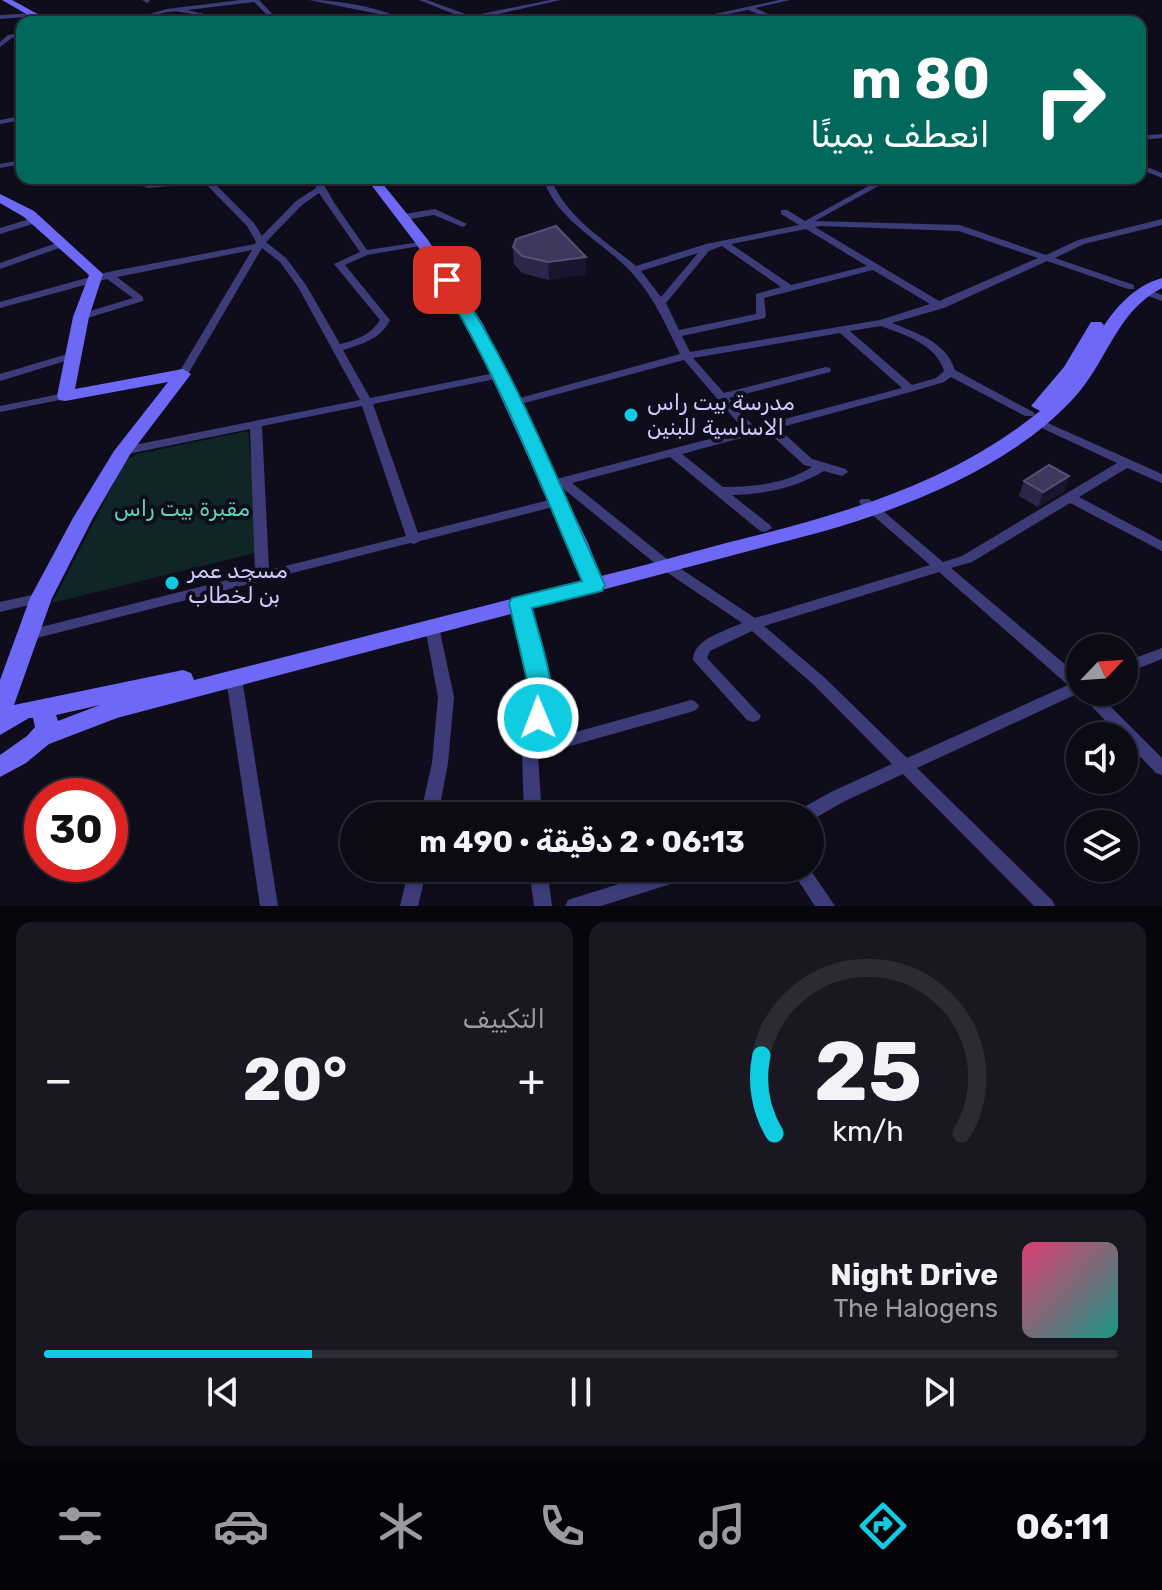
<!DOCTYPE html>
<html lang="ar">
<meta charset="utf-8">
<style>
body{margin:0;font-family:Rubik,Cairo,sans-serif;background:#191822;color:#f1f3f6;direction:rtl;height:100vh;display:flex;flex-direction:column;font-size:30px;white-space:nowrap}
*{box-sizing:border-box;margin:0}
p{font-size:26px;color:#9a9aa0}
.icon{flex:none;width:44px;height:44px;fill:none;stroke:currentColor;stroke-width:2;stroke-linecap:round;stroke-linejoin:round}
.map{position:relative;height:906px;overflow:hidden;direction:ltr}
.sheet{display:flex;flex-direction:column;gap:16px;padding:16px;background:#06060c;flex:1}
.sheet>*{flex:none}
.guide{position:absolute;left:16px;top:16px;width:1130px;height:168px;border-radius:16px;box-shadow:0 2px 6px #0004,0 0 0 2px #2b2b34;direction:rtl;background:#00695c;color:#fff;overflow:hidden}
.needle{width:52px;rotate:65deg}
.buttons{position:absolute;left:1066px;top:634px;display:grid;gap:16px}
.buttons a{display:grid;place-items:center;width:72px;height:72px;border-radius:50%;background:#0b0a15;box-shadow:0 2px 6px #0004,0 0 0 2px #2b2b34;font-size:40px}
.speed{position:absolute;left:24px;top:778px;display:flex;gap:16px;font-size:40px;font-weight:700;text-align:center}
.speed>*{display:grid;place-content:center;width:104px;height:104px;border-radius:50%;background:#0b0a15;box-shadow:0 2px 6px #0004,0 0 0 2px #2b2b34;line-height:1}
.speed .limit{border:12px solid #d22;background:#fff;color:#111}
.pin{position:absolute;display:grid;place-items:center;width:68px;height:68px;color:#fff;margin:-34px;border-radius:16px;box-shadow:0 4px 12px #0006}
.me{position:absolute;width:88px;margin:-44px;rotate:359deg;stroke-linejoin:round;filter:drop-shadow(0 0 6px #0008)}
.turn{display:flex;align-items:center;gap:28px;height:168px;padding:0 24px;font-size:36px}
.turn .icon{width:104px;height:104px;stroke-width:2.5}
.turn b{display:block;font-size:56px;line-height:68px}
.big{font-size:60px;font-weight:700;line-height:1.1}
.sheet .tile{flex:1;display:flex;flex-direction:column;justify-content:center;gap:12px;min-width:0;padding:0 28px;border-radius:16px;background:#191822}
.sheet .dial{align-items:center;gap:0}
.dial svg{height:208px;overflow:visible;fill:none;stroke:#2b2b34;stroke-width:7;stroke-linecap:round;text-anchor:middle}
.dial text{fill:#f1f3f6;stroke:none}
.song{display:flex;align-items:center;gap:24px}
.cover{width:96px;height:96px;border-radius:12px;background:linear-gradient(135deg,hsl(340 70% 55%),hsl(170 70% 35%))}
.played{height:8px;border-radius:4px;background:linear-gradient(90deg,#0fcce3 25%,#2b2b34 25%)}
.keys{display:flex;justify-content:space-around;direction:ltr}
.heat{display:flex;justify-content:space-between;align-items:center;font-size:44px;direction:ltr}
.sheet .tiles{flex:1;display:grid;gap:16px;grid-template-columns:1fr 1fr}
.tile:last-child{grid-column:span 2}
.trip{position:absolute;left:340px;top:802px;width:484px;height:80px;border-radius:40px;background:#0b0a15;box-shadow:0 2px 6px #0004,0 0 0 2px #2b2b34;font-weight:700;line-height:80px;text-align:center;direction:rtl}
.tab-bar{display:flex;height:128px;justify-content:space-around;align-items:center;background:#040408;color:#9a9aa0}
.tab-bar .icon{width:56px;height:56px}
.tab-bar .selected{color:#0fcce3}
.tab-bar b{font-size:36px;color:#f1f3f6}
.map>svg:first-child{display:block}
.green{fill:#102525}
.lines{fill:none;stroke-linecap:round;stroke-linejoin:round}
.street{fill:#3d3b78;fill-rule:evenodd}
.secondary{fill:#6d68f5;fill-rule:evenodd}
.wall{fill:#2d2649}
.shaded-wall{fill:#1a152f}
.building{fill:#3f385d;stroke:#564f76;stroke-width:2}
.route{fill:#0fcce3;stroke:#0a8594;stroke-width:2}
.poi-dot{fill:#0fcce3;stroke:#0f0d1c;stroke-width:3}
.labels{text-anchor:middle;dominant-baseline:central;stroke-width:8;stroke-linejoin:round;paint-order:stroke}
.poi-label{font-size:22px;fill:#d1cbfc;stroke:#0f0d1c;text-anchor:start}
.park-label{font-size:22px;fill:#5dd5b8;stroke:#0f0d1c}
</style>
<div class="map">
<svg width="1162" height="906" viewBox="0 0 1162 906">
<rect width="100%" height="100%" fill="#0f0d1c"/>
<path class="green" d="M248,431L254,494V553L52,603L126,460L137,454Z"/>
<g class="lines">
<g class="street">
<path d="M142,0H149L150,1L147,3Z"/>
<path d="M240,0H259L280,22H274L254,2L187,10L238,22C218,22 200,14 180,12C162,9 142,22 123,22L167,9Z"/>
<path d="M309,0C340,0 383,8 410,22H401L379,14Z"/>
<path d="M419,0H427L471,16L550,0H561L476,19L481,22H474Z"/>
<path d="M779,0H790L755,8L786,22H778L748,10L690,22H678Z"/>
<path d="M37,13L39,16L0,19V15Z"/>
<path d="M22,33V37L12,38L0,47V42L8,35Z"/>
<path d="M22,116V120L0,124V120Z"/>
<path d="M1162,134V138L1140,140V136Z"/>
<path d="M22,160V164L0,168V164Z"/>
<path d="M1140,164L1162,173V178L1140,169Z"/>
<path d="M123,178H134L149,183L201,178L211,180L247,178L243,180L215,184L254,223L262,236L296,201L316,188L312,178H320L335,204L367,250L426,241V245L367,255L345,265L390,320C381,339 362,344 343,350L370,398L500,372L505,375L500,378L373,404L418,533L557,498L563,502L561,505L420,541L414,544L410,543L25,641L20,640L18,636L20,632L25,631L255,573L250,429L123,455L117,451L119,448L360,400L298,287L280,262L262,248L188,374L183,377L178,374L252,250L117,277L143,297V301L81,320L77,319V315L133,298L107,279L0,308V302L108,272L255,244L256,242L247,226L205,183L148,188ZM319,193L360,252L334,264L380,320C371,335 356,340 340,344L306,285L286,258L266,242L302,205ZM362,406L406,536L269,570L262,426Z"/>
<path d="M543,178H551C564,216 606,241 636,266L706,244L799,225L781,214V210H787L805,221L883,178H893L815,221L960,225L1046,255L1078,240L1162,219V225L1084,244L1055,258L1134,285V289H1128L1047,261L944,308L892,323C917,333 946,342 955,370L1033,412L1035,414L1033,416H1025L951,377L944,382L914,391L778,428L812,459L846,469L848,472L842,476L824,471C796,488 765,494 732,495L770,525L772,528L765,532L760,531L670,457L572,483L672,563L755,618L930,565L861,505L859,502L861,499H869L943,562L962,556L1117,463L1033,424L1031,422L1033,420H1041L1162,474V483L1127,468L1079,497L1162,541V551L1070,503L972,562L951,568L1080,677V692H1096L1162,758V775L1156,773L1124,740V736H1120L1079,693L917,768L1052,900L1055,906H1034L903,774L843,802L810,821V816H794L797,811L831,792L892,764L815,686L752,631L710,651L707,658L761,716L759,720L753,722L747,720L693,660C693,639 725,631 742,623L662,569L560,486L549,489L545,488L543,485L545,482L744,430L684,360L517,405H509L507,403L509,401L680,354C666,325 654,297 632,273C602,240 557,222 543,178ZM821,226L959,231L1038,258L939,301L815,227ZM806,229L867,266L791,285L731,244ZM722,246L781,287L756,294V314L679,330L666,303L709,251ZM698,253L661,297L641,271ZM873,270L930,304L880,320L690,352L682,336L765,318L766,316L764,298ZM881,326C905,335 936,344 944,371L936,378L912,385L850,331ZM840,333L902,388L754,427L729,398L830,372L831,370L830,368L826,367L724,393L693,358ZM767,431L804,465L812,467C785,484 754,487 723,487L682,454ZM939,572L1068,685L907,758L825,678L764,626Z"/>
<path d="M435,209L467,224L463,227L460,226L434,215L404,220L400,217L404,214Z"/>
<path d="M36,217L40,220L39,222L0,234V228Z"/>
<path d="M62,241L67,244L65,246L0,269V263Z"/>
<path d="M1143,288L1162,295V301L1140,293V289Z"/>
<path d="M71,353L75,354L76,356L75,358L0,381V374Z"/>
<path d="M65,393L69,394L71,396L69,398L0,412V406Z"/>
<path d="M41,593L46,595L48,598L46,601L0,612V602Z"/>
<path d="M520,598L525,599L527,603L549,700L540,742L691,700L696,702L699,706L696,710L691,712L538,755L542,816H524L522,751L533,700L513,603L515,599Z"/>
<path d="M432,622L437,623L439,627L454,697L448,763L438,816H420L432,763L438,697L425,627L427,623Z"/>
<path d="M1162,648V659L1124,674V662Z"/>
<path d="M234,672L239,674L242,678L278,906H260L226,678L229,674Z"/>
<path d="M409,868H427L418,906H400Z"/>
<path d="M529,868H547L552,906H534Z"/>
<path d="M670,868H705L702,874L696,876L601,906H565L568,900L574,898Z"/>
<path d="M790,868H809L835,906H815Z"/>
</g>
<g class="secondary">
<path d="M2,0H12L52,22H40Z"/>
<path d="M366,178H378L428,240L483,324L588,543L601,576C643,566 684,554 726,543C839,515 947,486 1040,411L1031,406L1064,367L1091,322H1101L1104,325L1101,330C1116,307 1134,286 1162,278V288C1115,312 1107,364 1072,400C1008,468 908,507 821,532L117,718L49,744L26,763L0,777V755L27,736L35,727L33,718H29L0,735V680L30,598L73,518L114,451L168,382L65,401L59,400L57,396L73,317L89,275L24,217L0,203V194L34,211L103,274L89,317L75,389L183,369L191,374L131,453L93,518L52,598L14,705L183,670L191,673L194,680L582,581L568,543L467,324L417,245ZM100,705L58,721L56,715Z"/>
</g>
</g>
<g class="wall">
<path d="M513,247L586,274L549,280L522,273L514,264Z"/>
<path d="M1069,476L1064,491L1038,507L1019,496L1024,481Z"/>
</g>
<g class="shaded-wall">
<path d="M586,257V274L549,280L548,262Z"/>
<path d="M1069,476L1064,491L1038,507L1043,492Z"/>
</g>
<g class="building">
<path d="M556,226L586,257L548,262L522,256L513,247L516,239Z"/>
<path d="M1049,465L1069,476L1043,492L1024,481Z"/>
</g>
<path class="route" d="M447,276L452,277C516,372 557,481 605,585L602,591L532,608C539,638 562,697 547,725L538,727L530,725L527,718L528,684L509,603L512,598L582,581C538,479 498,374 439,280Z"/>
<g class="poi-dot">
<circle cx="631" cy="415" r="8"/>
<circle cx="172" cy="583" r="8"/>
</g>
<g class="labels">
<g class="poi-label">
<text x="647" y="402">مدرسة بيت راس<tspan x="647" dy="25">الاساسية للبنين</tspan></text>
<text x="188" y="570">مسجد عمر<tspan x="188" dy="25">بن لخطاب</tspan></text>
</g>
<g class="park-label">
<text x="182" y="508">مقبرة بيت راس</text>
</g>
</g>
</svg>
<div class="buttons">
<a><svg class="needle" viewBox="-14 -14 28 28"><path d="M0-13l5 13h-10z" fill="#e53935"/><path d="M0 13l5-13h-10z" fill="#9a9aa0"/></svg></a>
<a><svg class="icon" aria-label="sound" viewBox="0 0 24 24"><path d="M4 9h4l5-4v14l-5-4H4zM17 9q2 3 0 6"/></svg></a>
<a><svg class="icon" aria-label="layers" viewBox="0 0 24 24"><path d="M12 4l9 5-9 5-9-5zM3 14l9 5 9-5"/></svg></a>
</div>
<div class="speed"><div class="limit">30</div></div>
<div class="pin" style="left:447px;top:280px;background:#d93025"><svg class="icon" aria-label="arrive" viewBox="0 0 24 24"><path d="M6 21V4h12l-3 4 3 4H6"/></svg></div>
<svg class="me" style="left:538px;top:718px" viewBox="-20 -20 40 40"><circle r="17" fill="#0fcce3" stroke="#fff" stroke-width="3"/><path d="M0-11L8 9 0 5-8 9z" fill="#fff"/></svg>
<div class="trip">06:13 · 2 دقيقة · 490 m</div>
<div class="guide">
<div class="turn"><svg class="icon" aria-label="right" viewBox="0 0 24 24"><path d="M7 20v-9h11M14 6l5 5-5 5"/></svg><div><b>80 m</b>انعطف يمينًا</div></div>
</div>
</div>
<section class="sheet">
<div class="tiles">
<div class="tile dial"><svg viewBox="0 0 100 80">
<path d="M14 69A42 42 0 1 1 86 69"/>
<path d="M14 69A42 42 0 0 1 9 39" stroke="#0fcce3"/>
<text x="50" y="56" font-size="32" font-weight="700">25</text>
<text x="50" y="72" font-size="11">km/h</text>
</svg></div>
<div class="tile"><p>التكييف</p>
<div class="heat"><a>−</a><b class="big">20°</b><a>+</a></div>
</div>
<div class="tile">
<div class="song"><i class="cover"></i><div><b>Night Drive</b><p>The Halogens</p></div></div>
<div class="played"></div>
<div class="keys"><svg class="icon" aria-label="previous" viewBox="0 0 24 24"><path d="M18 5L8 12l10 7zM5 5v14"/></svg><svg class="icon" aria-label="pause" viewBox="0 0 24 24"><path d="M8 5v14M16 5v14"/></svg><svg class="icon" aria-label="next" viewBox="0 0 24 24"><path d="M6 5l10 7-10 7zM19 5v14"/></svg></div>
</div>
</div>
</section>
<nav class="tab-bar">
<b>06:11</b>
<svg class="icon selected" aria-label="directions" viewBox="0 0 24 24"><path d="M12 3l9 9-9 9-9-9zM9 14v-3h6M13 9l2 2-2 2"/></svg>
<svg class="icon" aria-label="music" viewBox="0 0 24 24"><path d="M9 18V5l10-2v13"/><circle cx="6" cy="18" r="3"/><circle cx="16" cy="16" r="3"/></svg>
<svg class="icon" aria-label="phone" viewBox="0 0 24 24"><path d="M5 4h4l2 5-3 2q2 4 5 5l2-3 5 2v4C11 20 4 13 5 4z"/></svg>
<svg class="icon" aria-label="climate" viewBox="0 0 24 24"><path d="M12 3v18M4 7l16 10M4 17L20 7"/></svg>
<svg class="icon" aria-label="car" viewBox="0 0 24 24"><path d="M5 17H2v-5l4-1 3-4h7l3 4 3 1v5h-3M9 17h6M6 11h13"/><circle cx="7" cy="17" r="2"/><circle cx="17" cy="17" r="2"/></svg>
<svg class="icon" aria-label="filters" viewBox="0 0 24 24"><path d="M4 7h16M4 17h16"/><circle cx="9" cy="7" r="2"/><circle cx="15" cy="17" r="2"/></svg>
</nav>
